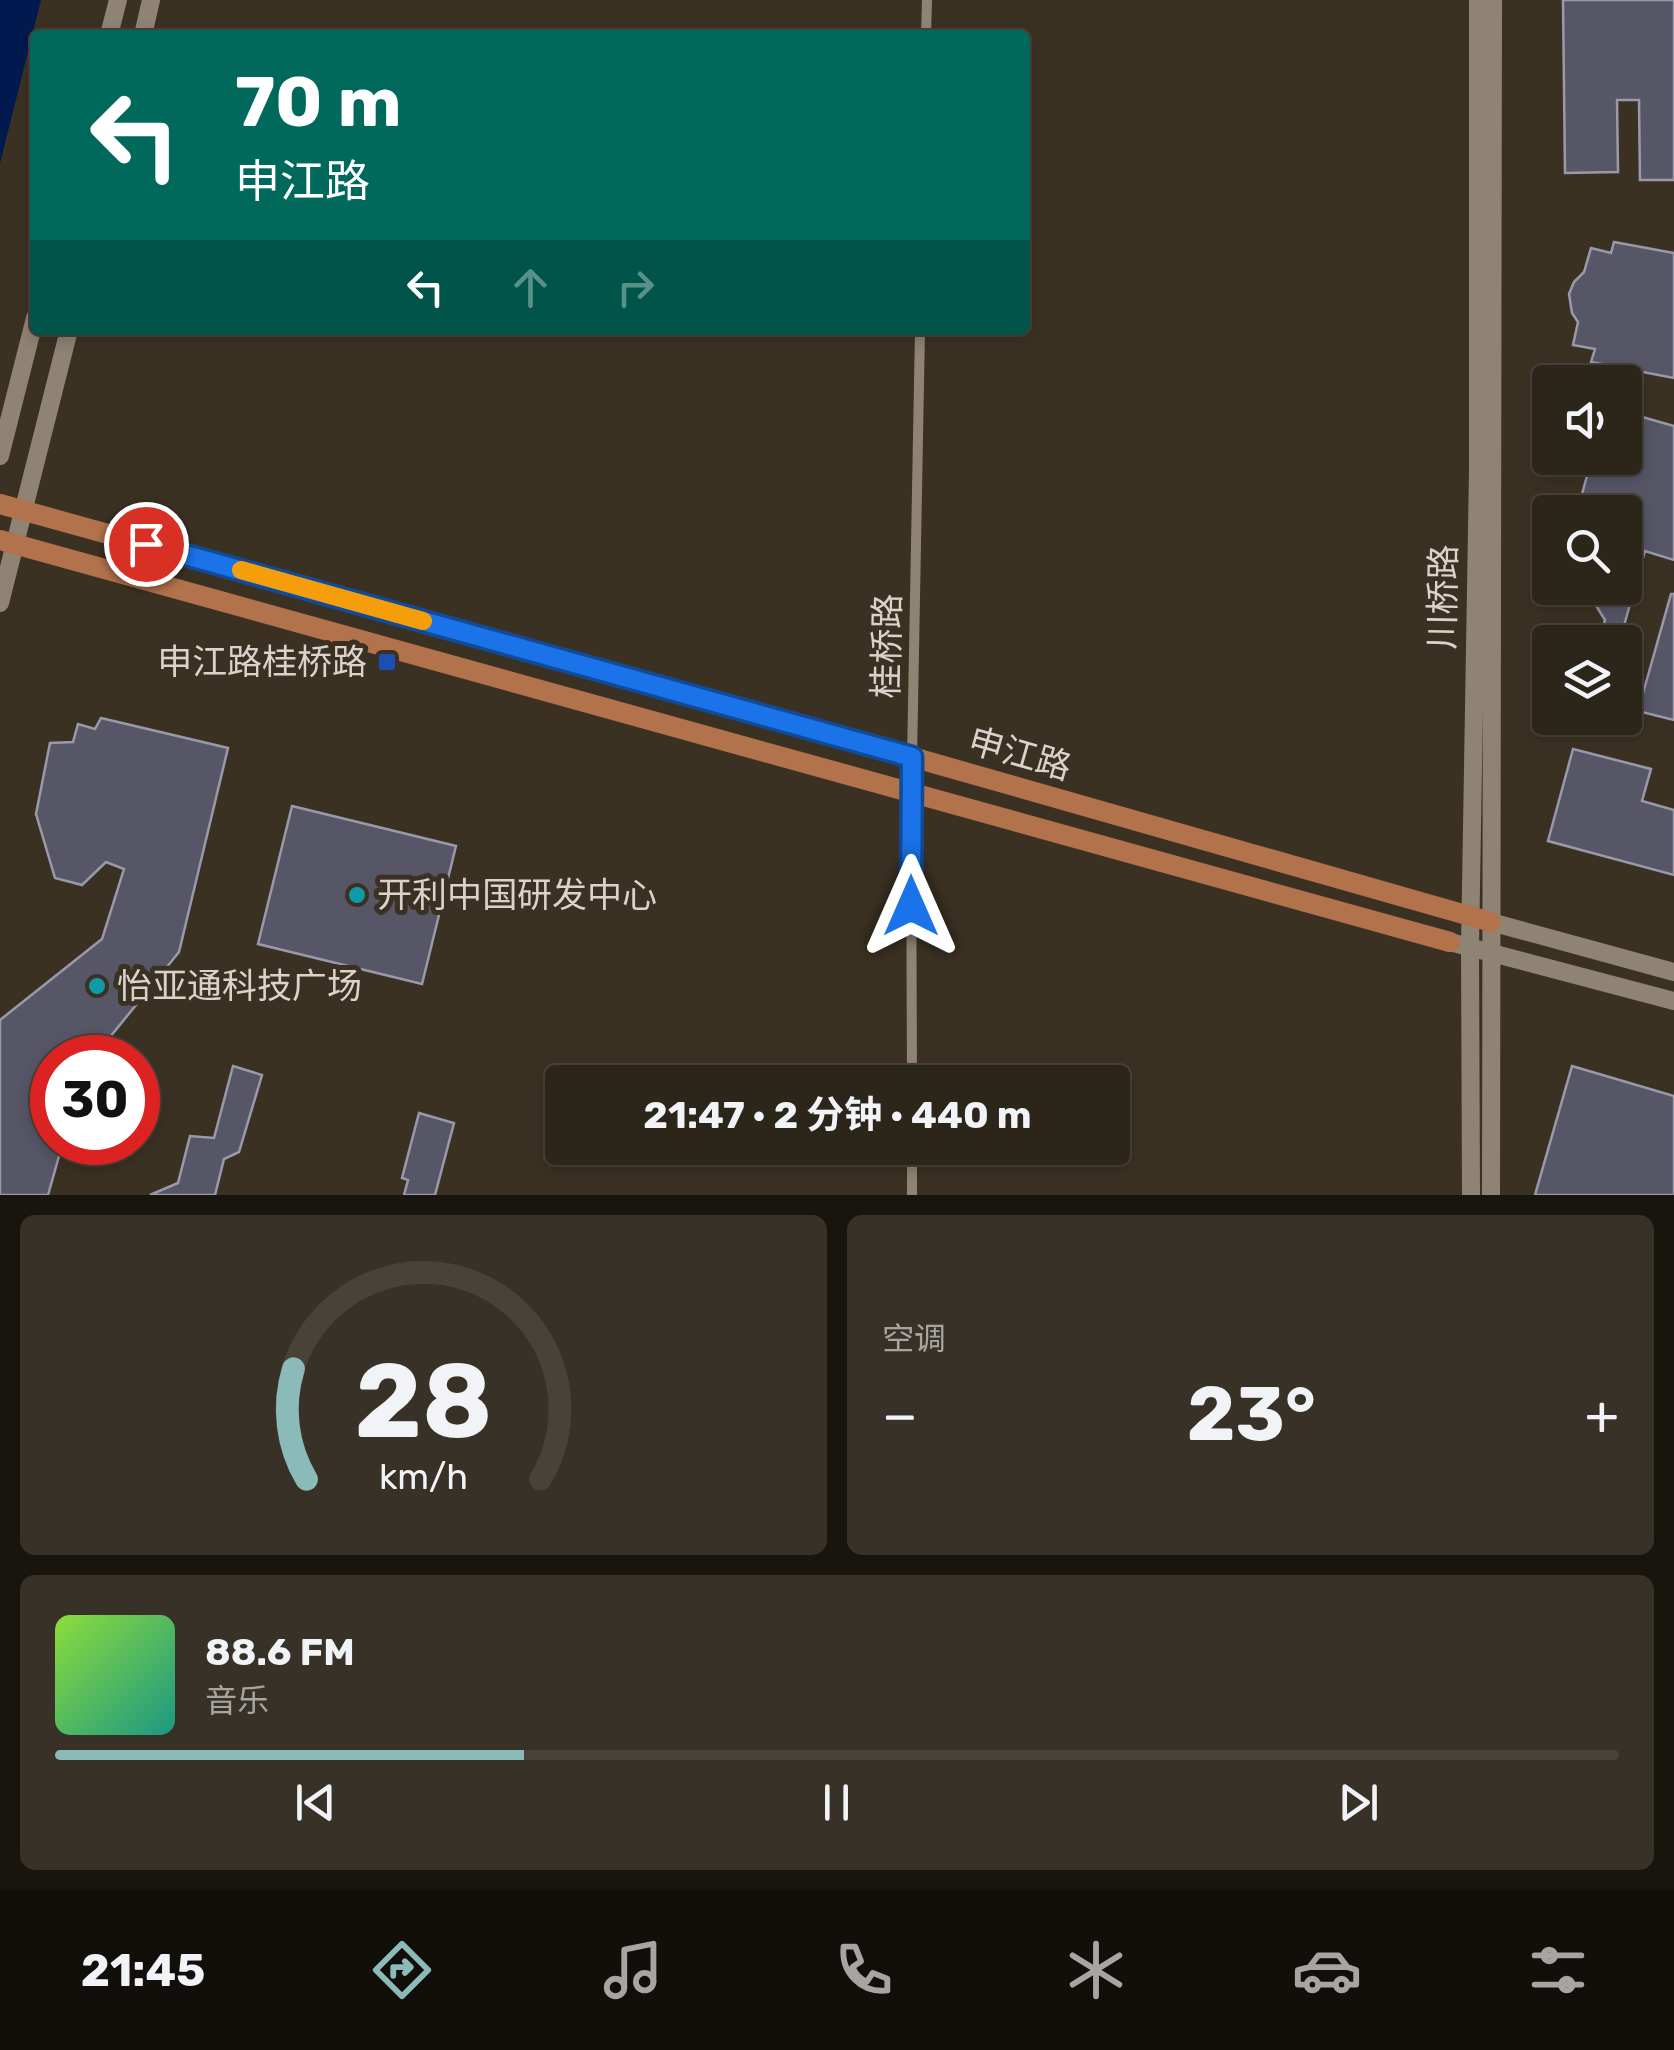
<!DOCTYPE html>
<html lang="zh">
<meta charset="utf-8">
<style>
body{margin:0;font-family:Rubik,"Noto Sans SC",sans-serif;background:#383127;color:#f1f3f6;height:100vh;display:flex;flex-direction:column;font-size:38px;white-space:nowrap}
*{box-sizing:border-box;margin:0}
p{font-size:32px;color:#a6a5a2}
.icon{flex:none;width:55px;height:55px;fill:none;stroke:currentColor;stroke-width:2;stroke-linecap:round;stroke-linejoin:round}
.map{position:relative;height:1195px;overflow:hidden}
.sheet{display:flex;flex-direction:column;gap:20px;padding:20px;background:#18140e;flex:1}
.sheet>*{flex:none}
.guide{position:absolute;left:30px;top:30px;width:1000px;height:305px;border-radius:10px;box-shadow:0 5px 15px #0003,0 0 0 2px #484239;background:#00695c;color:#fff;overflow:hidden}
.fabs{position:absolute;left:1532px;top:365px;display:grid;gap:20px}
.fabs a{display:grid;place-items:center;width:110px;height:110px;border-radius:10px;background:#2c251a;box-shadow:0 5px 15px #0003,0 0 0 2px #484239;font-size:50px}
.speed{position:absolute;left:30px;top:1035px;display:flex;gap:20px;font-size:50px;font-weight:700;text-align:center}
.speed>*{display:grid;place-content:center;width:130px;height:130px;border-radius:50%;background:#2c251a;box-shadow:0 5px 15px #0003,0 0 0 2px #484239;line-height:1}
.speed .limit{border:15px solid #d22;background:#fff;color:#111}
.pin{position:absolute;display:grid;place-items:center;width:85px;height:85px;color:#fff;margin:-42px;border:5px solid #fff;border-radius:50%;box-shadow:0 2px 10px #0007}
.me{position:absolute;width:110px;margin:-55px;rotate:0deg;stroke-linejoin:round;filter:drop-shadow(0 0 8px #0008)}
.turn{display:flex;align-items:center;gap:35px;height:210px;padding:0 40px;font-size:45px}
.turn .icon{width:130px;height:130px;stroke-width:2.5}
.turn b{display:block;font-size:70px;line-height:85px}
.lanes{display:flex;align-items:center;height:95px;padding:0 40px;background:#0003;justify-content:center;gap:50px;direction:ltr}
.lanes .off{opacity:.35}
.big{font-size:75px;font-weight:700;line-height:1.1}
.sheet .widget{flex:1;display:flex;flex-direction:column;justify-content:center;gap:15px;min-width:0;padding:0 35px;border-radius:15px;background:#383127}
.sheet .dial{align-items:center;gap:0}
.dial svg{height:260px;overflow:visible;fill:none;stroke:#484239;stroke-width:7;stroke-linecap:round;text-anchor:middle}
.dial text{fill:#f1f3f6;stroke:none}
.song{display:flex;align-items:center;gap:30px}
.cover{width:120px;height:120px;border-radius:15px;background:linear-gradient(135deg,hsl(90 70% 55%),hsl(170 70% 35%))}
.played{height:10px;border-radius:5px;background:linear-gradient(90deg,#8bbbb9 30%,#484239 30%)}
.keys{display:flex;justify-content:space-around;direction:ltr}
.heat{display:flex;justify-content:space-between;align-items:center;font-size:55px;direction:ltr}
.sheet .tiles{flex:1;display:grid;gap:20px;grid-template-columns:1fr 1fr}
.widget:last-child{grid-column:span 2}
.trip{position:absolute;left:545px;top:1065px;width:585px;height:100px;border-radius:10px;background:#2c251a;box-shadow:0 5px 15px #0003,0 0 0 2px #484239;font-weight:700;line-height:100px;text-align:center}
.tabs{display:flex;height:160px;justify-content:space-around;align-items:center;background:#120f0a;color:#a6a5a2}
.tabs .icon{width:70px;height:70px}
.tabs .on{color:#8bbbb9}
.tabs b{font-size:45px;color:#f1f3f6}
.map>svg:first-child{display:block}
.water{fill:#001a4f}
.building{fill:#575667;stroke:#9a99ac;stroke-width:2.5}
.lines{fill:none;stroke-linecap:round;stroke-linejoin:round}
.minor{stroke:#8f8374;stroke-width:10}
.tertiary{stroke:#8f8374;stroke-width:18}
.secondary{stroke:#8f8374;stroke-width:18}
.primary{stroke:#b2724c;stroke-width:20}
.route-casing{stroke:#114b97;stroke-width:25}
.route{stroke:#1a73e8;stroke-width:18}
.slow{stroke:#f59e0b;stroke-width:18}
.transit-dot{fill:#1a4fb4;stroke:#3b3123;stroke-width:4}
.culture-dot{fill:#0f9aa8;stroke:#3b3123;stroke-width:4}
.labels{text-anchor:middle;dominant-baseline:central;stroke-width:10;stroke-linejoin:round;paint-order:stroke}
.street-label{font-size:35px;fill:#dad3cb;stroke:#3b3123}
.poi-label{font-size:35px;fill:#dad3cb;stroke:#3b3123;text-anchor:start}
</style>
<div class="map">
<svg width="1674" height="1195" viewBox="0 0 1674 1195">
<rect width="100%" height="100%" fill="#3b3123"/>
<path class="water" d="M0,0H41L0,163Z"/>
<g class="building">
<path d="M1563,0H1674V180H1640L1639,100H1617L1618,172L1565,173Z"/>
<path d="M1614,242L1674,253V378L1591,362L1595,349L1573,345L1578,322L1572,313L1569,294L1574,282L1584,272L1591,248L1611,253Z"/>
<path d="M1625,412L1674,426V560L1645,551L1620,640L1601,634L1605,620L1585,588H1625V512H1577L1592,458H1625Z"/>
<path d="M1671,594H1674V720L1638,711Z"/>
<path d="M1547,643H1550V694L1533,690Z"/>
<path d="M101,718L228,748L179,952L93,1058H52V1142H63L48,1195H0V1020L102,939L124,869L106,862L82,885L55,878L36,814L50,743L73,742L78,724L95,729Z"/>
<path d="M1573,749L1651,769L1642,801L1674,810V875L1548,841Z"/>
<path d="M292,806L456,846L422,984L258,944Z"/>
<path d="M233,1066L262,1075L239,1152L224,1159L215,1195H150L178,1183L190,1136L214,1138Z"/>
<path d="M1572,1066L1674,1096V1195H1535Z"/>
<path d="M419,1113L454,1123L435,1195H404L408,1180L402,1178Z"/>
</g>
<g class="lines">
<g class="minor">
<path d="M926,35L927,0"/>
<path d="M912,1082L911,812L920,330"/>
<path d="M912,1148V1195"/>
</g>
<g class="tertiary">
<path d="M1471,1195L1470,947L1478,470V0"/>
<path d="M1491,1195L1493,0"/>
</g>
<g class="secondary">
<path d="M109,35L118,0"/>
<path d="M143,35L151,0"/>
<path d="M0,456L35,318"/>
<path d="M0,603L69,330"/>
<path d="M1491,922L1674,972"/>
<path d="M1450,942L1674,1001"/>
</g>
<g class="primary">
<path d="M0,504L912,757L1491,922"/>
<path d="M0,540L1450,942"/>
</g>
</g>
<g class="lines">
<defs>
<path id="route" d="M146,544L912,757L911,906"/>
</defs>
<use href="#route" class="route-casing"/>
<use href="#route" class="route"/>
<path class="slow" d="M241,570L423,621"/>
</g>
<rect class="transit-dot" x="377" y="652" width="20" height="20" rx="5"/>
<g class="culture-dot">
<circle cx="357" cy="895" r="10"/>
<circle cx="97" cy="986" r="10"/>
</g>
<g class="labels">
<g class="street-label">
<text transform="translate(1443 597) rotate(-89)">川桥路</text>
<text transform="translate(887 646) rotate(-89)">桂桥路</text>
<text transform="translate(1020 754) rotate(16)">申江路</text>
</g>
<g class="poi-label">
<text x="367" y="662" text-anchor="end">申江路桂桥路</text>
<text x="377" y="895">开利中国研发中心</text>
<text x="117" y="986">怡亚通科技广场</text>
</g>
</g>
</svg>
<div class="fabs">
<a><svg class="icon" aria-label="sound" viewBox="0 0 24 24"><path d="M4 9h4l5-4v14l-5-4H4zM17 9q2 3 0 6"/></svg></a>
<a><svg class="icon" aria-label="search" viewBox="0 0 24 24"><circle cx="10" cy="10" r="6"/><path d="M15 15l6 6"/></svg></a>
<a><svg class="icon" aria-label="layers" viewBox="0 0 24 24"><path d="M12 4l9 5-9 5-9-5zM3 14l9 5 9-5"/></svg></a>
</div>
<div class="speed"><div class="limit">30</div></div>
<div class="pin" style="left:146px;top:544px;background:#d93025"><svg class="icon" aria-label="arrive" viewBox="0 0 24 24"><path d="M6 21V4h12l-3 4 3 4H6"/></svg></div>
<svg class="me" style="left:911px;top:906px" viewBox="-20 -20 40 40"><path d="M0-17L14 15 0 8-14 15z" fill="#1a73e8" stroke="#fff" stroke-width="4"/></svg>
<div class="trip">21:47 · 2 分钟 · 440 m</div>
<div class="guide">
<div class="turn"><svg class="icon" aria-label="left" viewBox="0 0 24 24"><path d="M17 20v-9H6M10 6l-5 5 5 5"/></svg><div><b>70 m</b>申江路</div></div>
<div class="lanes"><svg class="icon" aria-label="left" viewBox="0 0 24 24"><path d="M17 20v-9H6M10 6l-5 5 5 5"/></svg><svg class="icon off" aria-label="ahead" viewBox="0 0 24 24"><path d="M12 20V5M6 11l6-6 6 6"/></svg><svg class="icon off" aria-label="right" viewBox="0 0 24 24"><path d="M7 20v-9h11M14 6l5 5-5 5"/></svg></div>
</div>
</div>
<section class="sheet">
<div class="tiles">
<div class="widget dial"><svg viewBox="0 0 100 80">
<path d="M14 69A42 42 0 1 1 86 69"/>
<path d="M14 69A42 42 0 0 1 10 35" stroke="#8bbbb9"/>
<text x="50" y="56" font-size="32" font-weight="700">28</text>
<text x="50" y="72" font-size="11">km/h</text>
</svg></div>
<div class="widget"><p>空调</p>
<div class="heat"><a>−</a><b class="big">23°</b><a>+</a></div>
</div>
<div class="widget">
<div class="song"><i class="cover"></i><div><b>88.6 FM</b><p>音乐</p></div></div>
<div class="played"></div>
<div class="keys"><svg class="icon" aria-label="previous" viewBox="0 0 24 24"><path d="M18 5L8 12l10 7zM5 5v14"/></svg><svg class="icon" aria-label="pause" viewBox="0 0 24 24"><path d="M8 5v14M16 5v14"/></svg><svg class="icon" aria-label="next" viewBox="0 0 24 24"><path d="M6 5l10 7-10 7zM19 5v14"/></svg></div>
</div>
</div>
</section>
<nav class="tabs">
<b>21:45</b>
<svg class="icon on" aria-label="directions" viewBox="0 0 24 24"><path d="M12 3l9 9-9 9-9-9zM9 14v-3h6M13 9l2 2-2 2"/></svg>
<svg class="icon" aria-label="music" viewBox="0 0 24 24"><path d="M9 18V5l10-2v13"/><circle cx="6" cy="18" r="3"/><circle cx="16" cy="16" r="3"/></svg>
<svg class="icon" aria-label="phone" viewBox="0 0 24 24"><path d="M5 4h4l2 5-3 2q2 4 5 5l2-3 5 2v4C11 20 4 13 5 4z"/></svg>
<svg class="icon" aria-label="climate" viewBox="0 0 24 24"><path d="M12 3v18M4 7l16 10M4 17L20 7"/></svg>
<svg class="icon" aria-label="car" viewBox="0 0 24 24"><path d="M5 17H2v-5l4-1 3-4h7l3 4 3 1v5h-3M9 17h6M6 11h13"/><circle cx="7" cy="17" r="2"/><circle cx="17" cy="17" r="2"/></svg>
<svg class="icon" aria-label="filters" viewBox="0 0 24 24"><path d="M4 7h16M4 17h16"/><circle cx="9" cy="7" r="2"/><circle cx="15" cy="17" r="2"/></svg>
</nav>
